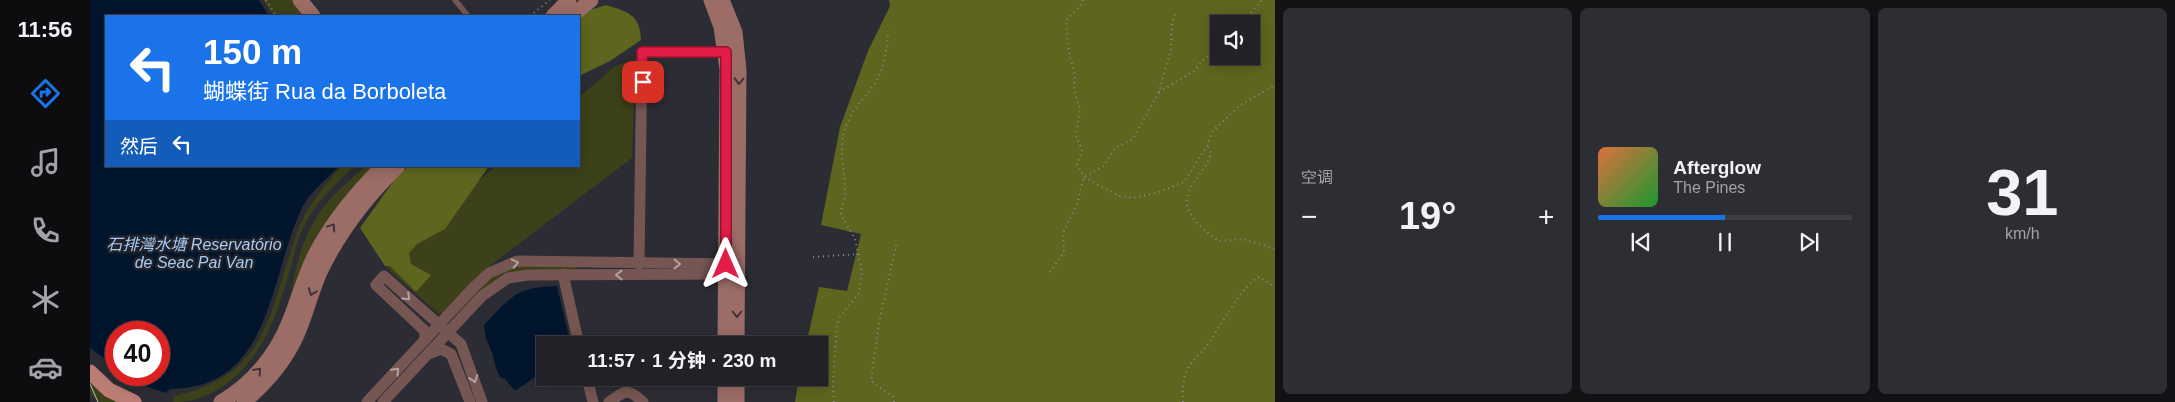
<!DOCTYPE html>
<html lang="zh">
<meta charset="utf-8">
<style>
body{margin:0;font-family:Helvetica,"Noto Sans SC",sans-serif;background:#2d2e33;color:#f1f3f6;height:100vh;display:flex;flex-direction:column;font-size:19px;white-space:nowrap}
*{box-sizing:border-box;margin:0}
p{font-size:16px;color:#a2a3a7}
.icon{flex:none;width:28px;height:28px;fill:none;stroke:currentColor;stroke-width:2;stroke-linecap:round;stroke-linejoin:round}
.map{position:relative;flex:1;overflow:hidden}
.drawer{display:flex;flex-direction:column;gap:8px;padding:8px;background:#121215;width:900px}
.drawer>*{flex:none}
.banner{position:absolute;left:15px;top:15px;width:475px;height:152px;border-radius:0px;box-shadow:0 2px 12px #0003,0 0 0 1px #3e3e44;background:#1a73e8;color:#fff;overflow:hidden}
.tools{position:absolute;left:1120px;top:15px;display:grid;gap:10px}
.tools a{display:grid;place-items:center;width:50px;height:50px;border-radius:0px;background:#212127;box-shadow:0 2px 12px #0003,0 0 0 1px #3e3e44;font-size:25px}
.speed{position:absolute;left:15px;top:321px;display:flex;gap:10px;font-size:25px;font-weight:700;text-align:center}
.speed>*{display:grid;place-content:center;width:65px;height:65px;border-radius:50%;background:#212127;box-shadow:0 2px 12px #0003,0 0 0 1px #3e3e44;line-height:1}
.speed .limit{border:8px solid #d22;background:#fff;color:#111}
.pin{position:absolute;display:grid;place-items:center;width:42px;height:42px;color:#fff;margin:-21px;border-radius:10px;box-shadow:0 2px 8px #0006}
.me{position:absolute;width:55px;margin:-28px;rotate:0deg;stroke-linejoin:round;filter:drop-shadow(0 0 4px #0008)}
.turn{display:flex;align-items:center;gap:18px;height:105px;padding:0 15px;font-size:22px}
.turn .icon{width:65px;height:65px;stroke-width:2.5}
.turn b{display:block;font-size:35px;line-height:42px}
.then{display:flex;align-items:center;height:48px;padding:0 15px;background:#0003;gap:10px;font-size:19px}
.big{font-size:38px;font-weight:700;line-height:1.1}
.drawer .widget{flex:1;display:flex;flex-direction:column;justify-content:center;gap:8px;min-width:0;padding:0 18px;border-radius:8px;background:#2d2e33}
.drawer .dial{align-items:center;gap:0}
.dial b{font-size:65px;line-height:1}
.song{display:flex;align-items:center;gap:15px}
.cover{width:60px;height:60px;border-radius:8px;background:linear-gradient(135deg,hsl(20 70% 55%),hsl(130 70% 35%))}
.played{height:5px;border-radius:2px;background:linear-gradient(90deg,#1a73e8 50%,#3e3e44 50%)}
.keys{display:flex;justify-content:space-around;direction:ltr}
.heat{display:flex;justify-content:space-between;align-items:center;font-size:28px;direction:ltr}
.drawer .tiles{flex:1;display:grid;gap:8px;grid-template-columns:repeat(3,1fr)}
.trip{position:absolute;left:446px;top:336px;width:292px;height:50px;border-radius:0px;background:#212127;box-shadow:0 2px 12px #0003,0 0 0 1px #3e3e44;font-weight:700;line-height:50px;text-align:center}
main{display:flex;flex:1;min-height:0}
.tab-bar{display:flex;flex-direction:column;width:90px;justify-content:space-around;align-items:center;background:#0d0d10;color:#a2a3a7}
.tab-bar .icon{width:35px;height:35px}
.tab-bar .active{color:#1a73e8}
.tab-bar b{font-size:22px;color:#f1f3f6}
.map>svg:first-child{display:block}
.green{fill:#3c4119}
.forest{fill:#5e651e;fill-rule:evenodd}
.water{fill:#01162d}
.lines{fill:none;stroke-linecap:round;stroke-linejoin:round}
.path{stroke:#8b8a91;stroke-width:2;stroke-dasharray:1 4;stroke-linecap:butt}
.lane{stroke:#755652;stroke-width:5.5}
.street{stroke:#755652;stroke-width:11}
.secondary{stroke:#9c6c66;stroke-width:15}
.primary{stroke:#bb7c75;stroke-width:15}
.tram{stroke:#bcbbc2;stroke-width:1}
.oneway{stroke:#403439}
.oneway2{stroke:#b0a2a3}
.route-casing{stroke:#92132f;stroke-width:12}
.route{stroke:#e11d48;stroke-width:9}
.labels{text-anchor:middle;dominant-baseline:central;stroke-width:5;stroke-linejoin:round;paint-order:stroke}
.water-label{font-size:16px;font-style:italic;fill:#a5ccf7;stroke:#22222a}
</style>
<main>
<nav class="tab-bar">
<b>11:56</b>
<svg class="icon active" aria-label="directions" viewBox="0 0 24 24"><path d="M12 3l9 9-9 9-9-9zM9 14v-3h6M13 9l2 2-2 2"/></svg>
<svg class="icon" aria-label="music" viewBox="0 0 24 24"><path d="M9 18V5l10-2v13"/><circle cx="6" cy="18" r="3"/><circle cx="16" cy="16" r="3"/></svg>
<svg class="icon" aria-label="phone" viewBox="0 0 24 24"><path d="M5 4h4l2 5-3 2q2 4 5 5l2-3 5 2v4C11 20 4 13 5 4z"/></svg>
<svg class="icon" aria-label="climate" viewBox="0 0 24 24"><path d="M12 3v18M4 7l16 10M4 17L20 7"/></svg>
<svg class="icon" aria-label="car" viewBox="0 0 24 24"><path d="M5 17H2v-5l4-1 3-4h7l3 4 3 1v5h-3M9 17h6M6 11h13"/><circle cx="7" cy="17" r="2"/><circle cx="17" cy="17" r="2"/></svg>
</nav>
<div class="map">
<svg width="1185" height="402" viewBox="0 0 1185 402">
<rect width="100%" height="100%" fill="#2c2c34"/>
<g class="green">
<path d="M173,0H202L215,16H184Z"/>
<path d="M536,62L543,63L545,67L542,158L402,264L353,313H348L298,269L295,263L298,257L406,166H489V97L524,67Z"/>
<path d="M251,166H265C244,185 224,204 212,230C207,241 205,252 202,263C189,306 178,350 141,380C123,395 106,402 83,402L84,396C184,374 178,307 209,228C218,204 235,186 251,166Z"/>
<path d="M276,166H283L200,302C204,268 214,230 236,204C247,190 263,178 276,166Z"/>
<path d="M427,266H487L486,271L421,272L402,282L361,320L391,287L408,272Z"/>
<path d="M0,380L30,402H8L0,393Z"/>
</g>
<g class="forest">
<path d="M799,0H1185V402H705L709,378H730V345H716L729,287L757,291L771,234L731,225L750,127L778,51L800,6ZM1129,24H1161V56H1129Z"/>
<path d="M516,5C538,12 550,14 551,40L520,61L489,76V19L497,11Z"/>
<path d="M319,166H399L355,229L327,244L319,253L321,264L341,275L326,292L300,266H295L270,228L305,179Z"/>
</g>
<g class="water">
<path d="M0,0H169L179,16H16V166H249C237,179 221,191 213,206C178,276 184,388 80,389L76,393L33,379L31,375H69V332H26V367L0,348Z"/>
<path d="M467,286L481,345H455V370L425,391L415,379L411,378C406,370 405,365 403,356C399,344 395,340 394,325C421,297 426,287 467,286Z"/>
</g>
<g class="lines">
<g class="path">
<path d="M176,0L186,16"/>
<path d="M993,0L992,4L976,20L978,48L985,76L984,90L990,110L986,135L992,151L987,164L994,177L1029,196L1043,198L1066,193L1094,182L1117,146L1122,132L1149,106L1185,85"/>
<path d="M440,16L460,0"/>
<path d="M1151,24L1172,0"/>
<path d="M1069,92L1104,71L1113,60L1129,47"/>
<path d="M1118,147L1121,153C1117,169 1103,179 1098,194C1091,214 1116,232 1129,241L1153,239L1185,249"/>
<path d="M723,257L769,254"/>
<path d="M960,272L974,252L973,233L987,204L994,177L1014,166L1025,148L1043,139L1069,92L1081,49L1082,23L1086,11"/>
<path d="M744,402L743,386L747,325L750,317L769,293L772,273L765,239L751,215C751,207 755,200 755,192C755,165 746,148 758,121C765,105 779,94 787,80C795,65 797,47 798,31"/>
<path d="M804,402L803,397L781,381L789,323L807,241"/>
<path d="M1093,402C1092,391 1093,378 1098,368C1102,360 1110,354 1116,347C1126,333 1155,281 1169,277L1185,287"/>
</g>
<path class="lane" d="M365,0L378,16"/>
<g class="street">
<path d="M549,264L552,52H641"/>
<path d="M473,274L489,345"/>
<path d="M335,340V331L286,285L294,276L371,344L392,402"/>
<path d="M338,354L351,349L361,354L380,402"/>
<path d="M497,378L503,402"/>
<path d="M277,402L384,287L399,273L427,261L642,264"/>
<path d="M293,402L392,296L418,278L438,275L641,274"/>
<path d="M519,402C535,391 537,387 553,402"/>
</g>
<g class="secondary">
<path d="M210,0L223,16"/>
<path d="M621,0L631,27L637,69L635,345"/>
<path d="M632,0L645,32L649,70L647,345"/>
<path d="M463,16L479,0"/>
<path d="M482,16L501,0"/>
<path d="M131,402C162,384 186,355 199,322C209,298 215,273 227,251C244,219 268,191 293,166"/>
<path d="M154,402C175,384 194,363 206,337C216,316 221,291 231,270C250,231 277,196 308,166"/>
<path d="M635,402V378"/>
<path d="M647,402V378"/>
</g>
<path class="primary" d="M0,372L19,390L44,402"/>
<path class="tram" d="M0,384L8,402"/>
</g>
<defs><path id="oneway-chevron" d="M-2-3.5L2.5 0L-2 3.5" fill="none" stroke-width="1.6" stroke-linecap="round" stroke-linejoin="round" transform="scale(1.25)"/></defs>
<g class="oneway">
<use href="#oneway-chevron" transform="translate(649 81) rotate(91)"/>
<use href="#oneway-chevron" transform="translate(242 227) rotate(-56)"/>
<use href="#oneway-chevron" transform="translate(222 292) rotate(111)"/>
<use href="#oneway-chevron" transform="translate(647 314) rotate(90)"/>
<use href="#oneway-chevron" transform="translate(168 371) rotate(-48)"/>
</g>
<g class="oneway2">
<use href="#oneway-chevron" transform="translate(425 263) rotate(-13)"/>
<use href="#oneway-chevron" transform="translate(587 264)"/>
<use href="#oneway-chevron" transform="translate(529 275) rotate(180)"/>
<use href="#oneway-chevron" transform="translate(317 297) rotate(43)"/>
<use href="#oneway-chevron" transform="translate(306 371) rotate(-47)"/>
<use href="#oneway-chevron" transform="translate(384 379) rotate(70)"/>
</g>
<g class="lines">
<defs>
<path id="route" d="M553,82L552,52H636V264"/>
</defs>
<use href="#route" class="route-casing"/>
<use href="#route" class="route"/>
</g>
<g class="labels">
<g class="water-label">
<text x="104" y="244">石排灣水塘 Reservatório<tspan x="104" dy="18">de Seac Pai Van</tspan></text>
</g>
</g>
</svg>
<div class="tools">
<a><svg class="icon" aria-label="sound" viewBox="0 0 24 24"><path d="M4 9h4l5-4v14l-5-4H4zM17 9q2 3 0 6"/></svg></a>
</div>
<div class="speed"><div class="limit">40</div></div>
<div class="pin" style="left:553px;top:82px;background:#d93025"><svg class="icon" aria-label="arrive" viewBox="0 0 24 24"><path d="M6 21V4h12l-3 4 3 4H6"/></svg></div>
<svg class="me" style="left:636px;top:264px" viewBox="-20 -20 40 40"><path d="M0-17L14 15 0 8-14 15z" fill="#e11d48" stroke="#fff" stroke-width="4"/></svg>
<div class="trip">11:57 · 1 分钟 · 230 m</div>
<div class="banner">
<div class="turn"><svg class="icon" aria-label="left" viewBox="0 0 24 24"><path d="M17 20v-9H6M10 6l-5 5 5 5"/></svg><div><b>150 m</b>蝴蝶街 Rua da Borboleta</div></div>
<div class="then">然后<svg class="icon" aria-label="left" viewBox="0 0 24 24"><path d="M17 20v-9H6M10 6l-5 5 5 5"/></svg></div>
</div>
</div>
<section class="drawer">
<div class="tiles">
<div class="widget"><p>空调</p>
<div class="heat"><a>−</a><b class="big">19°</b><a>+</a></div>
</div>
<div class="widget">
<div class="song"><i class="cover"></i><div><b>Afterglow</b><p>The Pines</p></div></div>
<div class="played"></div>
<div class="keys"><svg class="icon" aria-label="previous" viewBox="0 0 24 24"><path d="M18 5L8 12l10 7zM5 5v14"/></svg><svg class="icon" aria-label="pause" viewBox="0 0 24 24"><path d="M8 5v14M16 5v14"/></svg><svg class="icon" aria-label="next" viewBox="0 0 24 24"><path d="M6 5l10 7-10 7zM19 5v14"/></svg></div>
</div>
<div class="widget dial"><b>31</b><p>km/h</p></div>
</div>
</section>
</main>
